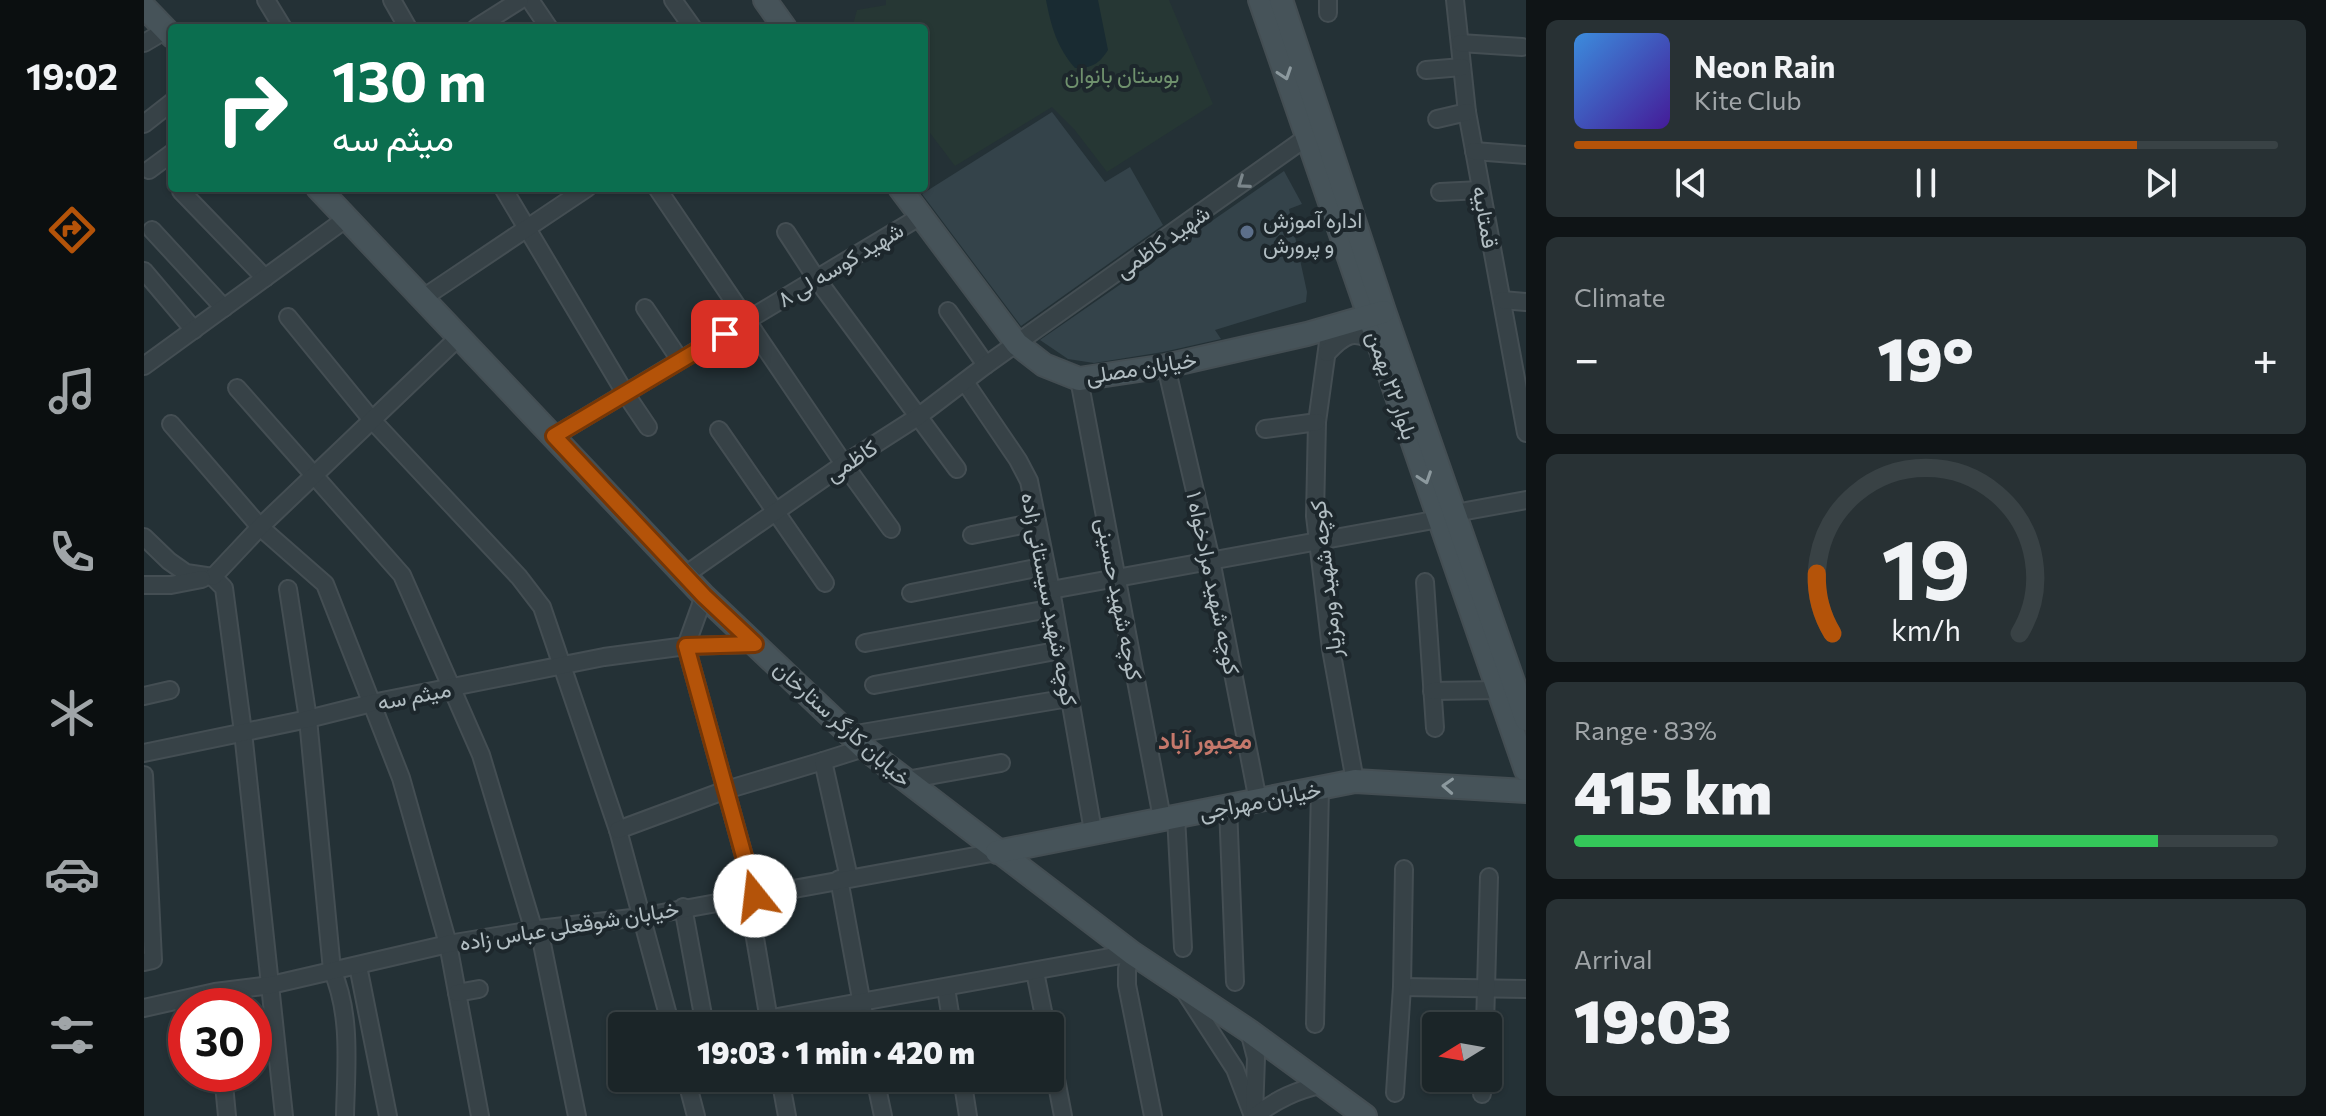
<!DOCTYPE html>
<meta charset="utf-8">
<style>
body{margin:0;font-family:Commissioner,Vazirmatn,sans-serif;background:#283134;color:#f1f3f6;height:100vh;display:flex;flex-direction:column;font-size:30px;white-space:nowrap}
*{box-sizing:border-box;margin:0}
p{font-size:26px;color:#a0a5a8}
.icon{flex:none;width:44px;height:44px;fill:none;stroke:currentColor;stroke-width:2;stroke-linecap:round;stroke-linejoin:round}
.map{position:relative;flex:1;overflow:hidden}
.details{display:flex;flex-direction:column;gap:20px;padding:20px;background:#0f1416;width:800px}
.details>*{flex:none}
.banner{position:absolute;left:24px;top:24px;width:760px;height:168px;border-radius:8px;box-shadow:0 2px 6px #0004,0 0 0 2px #394245;background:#0b6e4f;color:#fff;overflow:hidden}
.needle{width:52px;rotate:259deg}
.controls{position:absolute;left:1278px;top:1012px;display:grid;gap:16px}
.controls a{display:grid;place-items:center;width:80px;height:80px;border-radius:8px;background:#1b2528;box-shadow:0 2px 6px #0004,0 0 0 2px #394245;font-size:40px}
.speed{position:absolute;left:24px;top:988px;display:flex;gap:16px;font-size:40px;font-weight:700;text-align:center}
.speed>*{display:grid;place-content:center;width:104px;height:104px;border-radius:50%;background:#1b2528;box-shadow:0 2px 6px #0004,0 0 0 2px #394245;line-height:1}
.speed .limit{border:12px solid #d22;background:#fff;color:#111}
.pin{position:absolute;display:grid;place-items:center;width:68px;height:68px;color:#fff;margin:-34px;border-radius:16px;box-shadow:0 4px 12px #0006}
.me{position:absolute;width:88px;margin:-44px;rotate:344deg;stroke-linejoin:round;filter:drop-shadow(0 0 6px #0008)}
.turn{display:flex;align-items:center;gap:28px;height:168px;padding:0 32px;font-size:36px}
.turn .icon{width:104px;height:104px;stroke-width:2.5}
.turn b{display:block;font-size:56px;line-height:68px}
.big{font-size:60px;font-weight:800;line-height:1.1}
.details .card{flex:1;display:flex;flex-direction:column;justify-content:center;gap:12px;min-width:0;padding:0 28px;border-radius:12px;background:#283134}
.details .dial{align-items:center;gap:0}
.dial svg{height:208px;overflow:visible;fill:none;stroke:#394245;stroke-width:7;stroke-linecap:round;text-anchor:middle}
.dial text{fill:#f1f3f6;stroke:none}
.song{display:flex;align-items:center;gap:24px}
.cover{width:96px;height:96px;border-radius:12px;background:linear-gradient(135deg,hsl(210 70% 55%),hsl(260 70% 35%))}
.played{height:8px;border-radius:4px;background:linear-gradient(90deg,#b45309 80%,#394245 80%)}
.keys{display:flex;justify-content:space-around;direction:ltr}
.heat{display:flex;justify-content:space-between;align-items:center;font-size:44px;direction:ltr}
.charge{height:12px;border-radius:6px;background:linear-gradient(90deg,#34c759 83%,#394245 0)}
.trip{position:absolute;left:464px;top:1012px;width:456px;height:80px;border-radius:8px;background:#1b2528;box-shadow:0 2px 6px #0004,0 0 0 2px #394245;font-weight:800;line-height:80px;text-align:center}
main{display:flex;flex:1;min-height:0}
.tabs{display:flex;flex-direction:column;width:144px;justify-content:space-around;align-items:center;background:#0b0f10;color:#a0a5a8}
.tabs .icon{width:56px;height:56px}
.tabs .active{color:#b45309}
.tabs b{font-size:36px;color:#f1f3f6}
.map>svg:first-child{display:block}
.green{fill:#263734}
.water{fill:#192b32}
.building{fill:#34434a}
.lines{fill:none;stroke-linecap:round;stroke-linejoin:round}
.street-casing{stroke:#444e53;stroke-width:20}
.secondary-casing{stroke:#444e53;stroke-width:26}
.street{stroke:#374247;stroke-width:16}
.secondary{stroke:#465359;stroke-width:22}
.oneway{stroke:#8c999e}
.oneway2{stroke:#7b868b}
.route-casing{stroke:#753606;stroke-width:20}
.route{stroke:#b45309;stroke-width:14}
.service-dot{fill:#5c6f8a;stroke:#1d272c;stroke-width:3}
.labels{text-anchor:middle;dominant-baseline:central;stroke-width:8;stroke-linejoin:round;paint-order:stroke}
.park-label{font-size:22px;fill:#6f916d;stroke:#1d272c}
.street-label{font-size:22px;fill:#b2bec3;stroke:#1d272c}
.poi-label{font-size:22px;fill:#b2bec3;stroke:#1d272c;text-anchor:start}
.neighbourhood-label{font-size:24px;font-weight:bold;fill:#c5786b;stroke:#1d272c}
</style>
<main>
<nav class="tabs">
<b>19:02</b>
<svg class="icon active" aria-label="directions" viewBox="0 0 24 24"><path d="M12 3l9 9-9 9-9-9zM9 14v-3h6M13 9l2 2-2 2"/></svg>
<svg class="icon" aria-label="music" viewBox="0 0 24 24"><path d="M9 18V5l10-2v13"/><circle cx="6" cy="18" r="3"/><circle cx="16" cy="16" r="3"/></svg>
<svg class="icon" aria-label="phone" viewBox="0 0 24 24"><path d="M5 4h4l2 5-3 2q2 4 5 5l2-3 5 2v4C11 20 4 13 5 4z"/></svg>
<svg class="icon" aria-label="climate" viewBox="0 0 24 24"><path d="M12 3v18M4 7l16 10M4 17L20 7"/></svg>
<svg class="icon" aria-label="car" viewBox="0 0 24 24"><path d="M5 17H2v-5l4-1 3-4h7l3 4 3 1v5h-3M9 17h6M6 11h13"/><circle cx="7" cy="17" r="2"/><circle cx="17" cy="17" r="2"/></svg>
<svg class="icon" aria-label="filters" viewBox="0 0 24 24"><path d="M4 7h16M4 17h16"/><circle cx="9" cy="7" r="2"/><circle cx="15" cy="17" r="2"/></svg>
</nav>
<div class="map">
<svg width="1382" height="1116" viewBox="0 0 1382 1116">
<rect width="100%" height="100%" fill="#243136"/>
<path class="green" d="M742,0H1025L1069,104L963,172L930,129L908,107L811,166L780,125V28H708L713,10L742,5Z"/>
<path class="water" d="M902,0H954L964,50C955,64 948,68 931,68C913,48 907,26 902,0Z"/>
<g class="building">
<path d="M908,112L961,182L986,167L1019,225L877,326L778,194Z"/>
<path d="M1140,171L1158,204L1145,209L1163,292L1162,302L1071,330L1077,339L1019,352L950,363L924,359L896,340Z"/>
</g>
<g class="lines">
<defs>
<g id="street">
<path d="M122,0L139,28"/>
<path d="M248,0L264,28"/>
<path d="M386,0L405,28"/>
<path d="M529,0L549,28"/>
<path d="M1311,0L1323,112L1382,433"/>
<path d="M1184,13V0"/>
<path d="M332,28L376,0"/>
<path d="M0,43L22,30"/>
<path d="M1316,43L1378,47"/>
<path d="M1282,70L1318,67"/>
<path d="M1293,119L1323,112"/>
<path d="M0,124L28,102"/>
<path d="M1330,151L1382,155"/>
<path d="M5,170L28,153"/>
<path d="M359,188L481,393L504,427"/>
<path d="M513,188L700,464L747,529"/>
<path d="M37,191L121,278"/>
<path d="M1296,192L1337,190"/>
<path d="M8,230L80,308"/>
<path d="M642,232L672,278L813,469"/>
<path d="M0,271L50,330"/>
<path d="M279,298L443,188"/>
<path d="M1358,300L1382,302"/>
<path d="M501,308L536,360"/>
<path d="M804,311L842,365"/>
<path d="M144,317L228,420L375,577L398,607L474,830L527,1026"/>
<path d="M1186,328L1173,422L1171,516L1187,649L1211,781"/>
<path d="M1183,353C1202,333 1210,329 1235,344"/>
<path d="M0,366L203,218"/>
<path d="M1022,366L1067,560L1114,801"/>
<path d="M935,379L1018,818"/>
<path d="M821,382L874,460L885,481L907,590L949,831"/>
<path d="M93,388L258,575L337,755L390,931"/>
<path d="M27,424L116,527L181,584L257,778L304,944L336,1116"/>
<path d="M1121,429L1173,422"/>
<path d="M575,430L681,583"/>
<path d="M410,436L777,216"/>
<path d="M1311,513L1382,500"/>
<path d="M828,535L893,522"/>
<path d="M0,537L25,561L42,573L69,577"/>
<path d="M541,575L700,464L775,416L842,365L1163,137"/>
<path d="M69,577L80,588L99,732L140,1116"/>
<path d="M69,577L116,527L316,336"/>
<path d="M1281,582L1291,728"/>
<path d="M0,585H27L58,579"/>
<path d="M144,589L164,719L188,970C208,1015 202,1068 201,1116"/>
<path d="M907,590L1295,519"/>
<path d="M767,593L902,566"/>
<path d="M721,643L910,608"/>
<path d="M542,646L611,896"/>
<path d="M542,646L560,596"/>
<path d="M730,685L917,650"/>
<path d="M1288,691L1355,690"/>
<path d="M0,696L26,690"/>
<path d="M706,735L925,698"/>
<path d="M0,753L164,719L228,703L460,657L542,646L611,644"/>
<path d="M0,775L9,960L0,962"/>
<path d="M762,780L857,763"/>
<path d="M1084,807L1091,982"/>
<path d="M1032,816L1039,948"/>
<path d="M474,830L582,790L679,761"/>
<path d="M705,878L679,761L720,748"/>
<path d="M695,879L722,1026"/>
<path d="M604,897L626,1026"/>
<path d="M539,907L561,1026"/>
<path d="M395,929L433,1116"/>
<path d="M214,966L244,1116"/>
<path d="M891,972L902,1026"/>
<path d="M1258,987L1382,989"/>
<path d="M802,988L808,1026"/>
<path d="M1041,992L1091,1069L1109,1116"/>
<path d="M313,993L335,989"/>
<path d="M0,1008L71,992L127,985L304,944L395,929L496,917L853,852"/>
<path d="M1171,1024L1176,788"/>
<path d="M584,1026L988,953L983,969V985L1009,1116"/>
<path d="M1341,1026L1345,877"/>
<path d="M1105,1031L1112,1058L1110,1114"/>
<path d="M906,1048L919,1116"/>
<path d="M79,1074L83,1116"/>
<path d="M542,1078L552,1116"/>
<path d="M636,1078L643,1116"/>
<path d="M731,1078L739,1116"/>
<path d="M818,1078L824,1116"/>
<path d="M1251,1093L1258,987L1260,869"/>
<path d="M1338,1094L1339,1078"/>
<path d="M1111,1116C1133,1099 1153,1090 1180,1084"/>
</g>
<g id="secondary">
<path d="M621,0L641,28"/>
<path d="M1116,0L1382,770"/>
<path d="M1137,0L1240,311L1382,719"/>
<path d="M0,7L28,36"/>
<path d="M174,188L560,596L720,748L988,953L1105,1031L1221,1116"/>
<path d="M756,188L873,344L900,365L935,379L1022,366L1163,334L1239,312"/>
<path d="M853,852L1211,781L1382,791"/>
</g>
</defs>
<use href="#street" class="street-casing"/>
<use href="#secondary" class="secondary-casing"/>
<use href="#street" class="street"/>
<use href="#secondary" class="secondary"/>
</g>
<defs><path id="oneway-chevron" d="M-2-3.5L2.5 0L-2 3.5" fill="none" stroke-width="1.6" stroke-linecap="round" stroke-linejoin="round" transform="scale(2)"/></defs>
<g class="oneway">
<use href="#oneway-chevron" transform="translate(1141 74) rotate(71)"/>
<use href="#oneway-chevron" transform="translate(1281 478) rotate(71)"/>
<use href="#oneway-chevron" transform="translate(1304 786) rotate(-177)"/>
</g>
<use class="oneway2" href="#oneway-chevron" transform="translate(1099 183) rotate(145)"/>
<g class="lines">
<defs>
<path id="route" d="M581,334L410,436L560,596L611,644L542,646L611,896"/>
</defs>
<use href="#route" class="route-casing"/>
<use href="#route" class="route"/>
</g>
<circle class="service-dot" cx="1103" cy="232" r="8"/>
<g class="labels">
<g class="park-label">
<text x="978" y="74">بوستان بانوان</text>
</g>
<g class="street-label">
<text transform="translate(1342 217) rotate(80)">قمتابیه</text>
<text transform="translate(1018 241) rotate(-35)">شهید کاظمی</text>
<text transform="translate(696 264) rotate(-31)">شهید کوسه لی ۸</text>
<text transform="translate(997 367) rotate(-9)">خیابان مصلی</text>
<text transform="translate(1249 385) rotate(71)">بلوار ۲۲ بهمن</text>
<text transform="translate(707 460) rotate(-33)">کاظمی</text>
<text transform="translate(1181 579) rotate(-96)">کوچه شهید ورمزیار</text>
<text transform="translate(1070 583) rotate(78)">۱ کوچه شهید مرادخواه</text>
<text transform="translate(906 599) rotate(79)">کوچه شهید سیستانی زاده</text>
<text transform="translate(976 599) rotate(79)">کوچه شهید حسینی</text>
<text transform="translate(270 695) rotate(-11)">میثم سه</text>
<text transform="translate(699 723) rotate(42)">خیابان کارگر ستارخان</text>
<text transform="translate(1116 800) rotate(-11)">خیابان مهراجی</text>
<text transform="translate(425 925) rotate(-9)">خیابان شوقعلی عباس زاده</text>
</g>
<g class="poi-label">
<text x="1119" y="219">اداره آموزش<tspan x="1119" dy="25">و پرورش</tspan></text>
</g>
<g class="neighbourhood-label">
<text x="1061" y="739">مجبور آباد</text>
</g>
</g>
</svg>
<div class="controls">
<a><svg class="needle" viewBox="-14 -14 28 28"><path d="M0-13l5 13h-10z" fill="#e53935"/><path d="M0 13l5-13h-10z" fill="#a0a5a8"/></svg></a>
</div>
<div class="speed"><div class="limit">30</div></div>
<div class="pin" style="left:581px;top:334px;background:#d93025"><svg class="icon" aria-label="arrive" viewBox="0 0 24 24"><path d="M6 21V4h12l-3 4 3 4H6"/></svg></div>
<svg class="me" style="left:611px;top:896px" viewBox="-20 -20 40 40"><circle r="19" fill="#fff"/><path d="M0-13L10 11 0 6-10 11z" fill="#b45309"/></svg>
<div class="trip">19:03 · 1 min · 420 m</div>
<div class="banner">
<div class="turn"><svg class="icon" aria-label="right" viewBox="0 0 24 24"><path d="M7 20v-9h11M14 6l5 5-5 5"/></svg><div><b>130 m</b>میثم سه</div></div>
</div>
</div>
<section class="details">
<div class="card">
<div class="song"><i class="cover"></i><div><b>Neon Rain</b><p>Kite Club</p></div></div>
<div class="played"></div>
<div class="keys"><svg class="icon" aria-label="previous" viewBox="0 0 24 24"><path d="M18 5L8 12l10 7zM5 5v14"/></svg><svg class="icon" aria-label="pause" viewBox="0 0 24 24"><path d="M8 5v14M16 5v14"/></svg><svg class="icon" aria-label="next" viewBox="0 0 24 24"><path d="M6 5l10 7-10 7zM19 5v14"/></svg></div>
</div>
<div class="card"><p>Climate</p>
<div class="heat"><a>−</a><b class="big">19°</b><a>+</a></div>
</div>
<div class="card dial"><svg viewBox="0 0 100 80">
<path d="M14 69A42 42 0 1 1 86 69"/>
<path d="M14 69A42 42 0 0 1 8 46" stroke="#b45309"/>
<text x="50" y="56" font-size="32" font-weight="700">19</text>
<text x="50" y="72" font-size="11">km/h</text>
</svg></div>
<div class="card"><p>Range · 83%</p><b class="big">415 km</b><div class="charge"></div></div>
<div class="card"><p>Arrival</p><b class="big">19:03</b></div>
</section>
</main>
